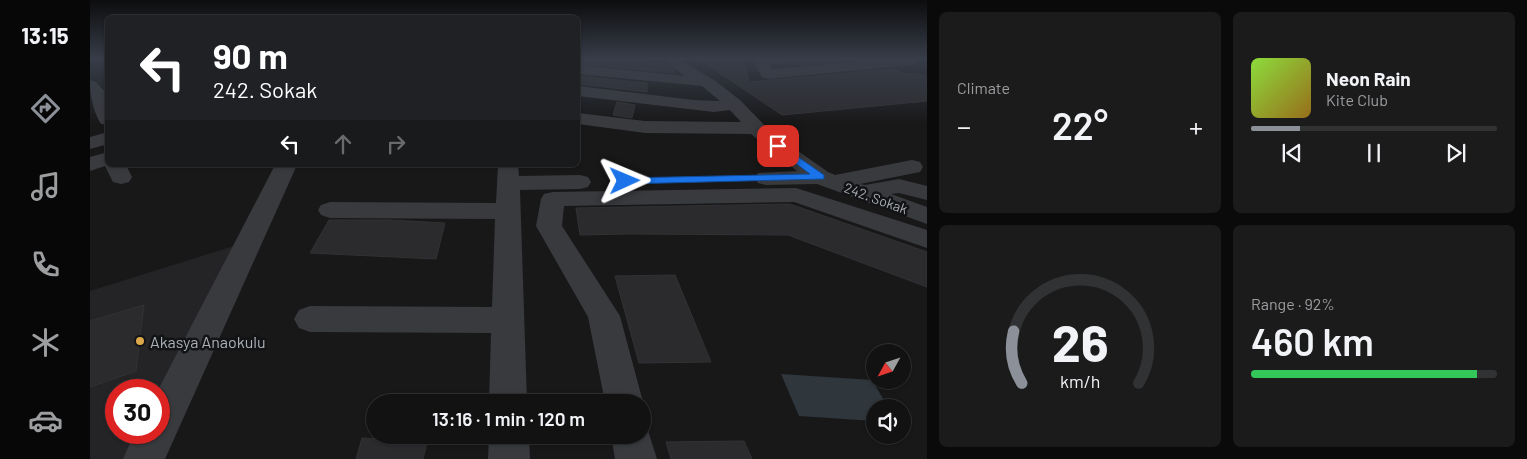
<!DOCTYPE html>
<meta charset="utf-8">
<style>
body{margin:0;font-family:Barlow,sans-serif;background:#1b1b1c;color:#f1f3f6;height:100vh;display:flex;flex-direction:column;font-size:19px;white-space:nowrap}
*{box-sizing:border-box;margin:0}
p{font-size:16px;color:#9c9ea0}
.icon{flex:none;width:28px;height:28px;fill:none;stroke:currentColor;stroke-width:2;stroke-linecap:round;stroke-linejoin:round}
.map{position:relative;flex:1;overflow:hidden}
.sheet{display:flex;flex-direction:column;gap:12px;padding:12px;background:#0a0a0a;width:600px}
.sheet>*{flex:none}
.top-card{position:absolute;left:15px;top:15px;width:475px;height:152px;border-radius:8px;box-shadow:0 1px 4px #0004,0 0 0 1px #313233;background:#202124;color:#fff;overflow:hidden}
.needle{width:32px;rotate:230deg}
.buttons{position:absolute;left:776px;top:344px;display:grid;gap:10px}
.buttons a{display:grid;place-items:center;width:45px;height:45px;border-radius:50%;background:#121213;box-shadow:0 1px 4px #0004,0 0 0 1px #313233;font-size:25px}
.speed{position:absolute;left:15px;top:379px;display:flex;gap:10px;font-size:25px;font-weight:700;text-align:center}
.speed>*{display:grid;place-content:center;width:65px;height:65px;border-radius:50%;background:#121213;box-shadow:0 1px 4px #0004,0 0 0 1px #313233;line-height:1}
.speed .limit{border:8px solid #d22;background:#fff;color:#111}
.pin{position:absolute;display:grid;place-items:center;width:42px;height:42px;color:#fff;margin:-21px;border-radius:10px;box-shadow:0 2px 8px #0006}
.me{position:absolute;width:55px;margin:-28px;rotate:89deg;stroke-linejoin:round;filter:drop-shadow(0 0 4px #0008)}
.turn{display:flex;align-items:center;gap:18px;height:105px;padding:0 25px;font-size:22px}
.turn .icon{width:65px;height:65px;stroke-width:2.5}
.turn b{display:block;font-size:35px;line-height:42px}
.lanes{display:flex;align-items:center;height:48px;padding:0 25px;background:#0003;justify-content:center;gap:25px;direction:ltr}
.lanes .off{opacity:.35}
.big{font-size:38px;font-weight:600;line-height:1.1}
.sheet .widget{flex:1;display:flex;flex-direction:column;justify-content:center;gap:8px;min-width:0;padding:0 18px;border-radius:8px;background:#1b1b1c}
.sheet .dial{align-items:center;gap:0}
.dial svg{height:130px;overflow:visible;fill:none;stroke:#313233;stroke-width:7;stroke-linecap:round;text-anchor:middle}
.dial text{fill:#f1f3f6;stroke:none}
.song{display:flex;align-items:center;gap:15px}
.cover{width:60px;height:60px;border-radius:8px;background:linear-gradient(135deg,hsl(90 70% 55%),hsl(40 70% 35%))}
.played{height:5px;border-radius:2px;background:linear-gradient(90deg,#8c9099 20%,#313233 20%)}
.keys{display:flex;justify-content:space-around;direction:ltr}
.heat{display:flex;justify-content:space-between;align-items:center;font-size:28px;direction:ltr}
.charge{height:8px;border-radius:4px;background:linear-gradient(90deg,#34c759 92%,#313233 0)}
.sheet .tiles{flex:1;display:grid;gap:12px;grid-template-columns:repeat(2,1fr)}
.trip{position:absolute;left:276px;top:394px;width:285px;height:50px;border-radius:25px;background:#121213;box-shadow:0 1px 4px #0004,0 0 0 1px #313233;font-weight:600;line-height:50px;text-align:center}
main{display:flex;flex:1;min-height:0}
.tab-bar{display:flex;flex-direction:column;width:90px;justify-content:space-around;align-items:center;background:#070708;color:#9c9ea0}
.tab-bar .icon{width:35px;height:35px}
.tab-bar .selected{color:#8c9099}
.tab-bar b{font-size:22px;color:#f1f3f6}
.map>svg:first-child{display:block}
.built{fill:#242426}
.water{fill:#2f363c}
.building{fill:#2b2b2d;stroke:#323235}
.lines{fill:none;stroke-linecap:round;stroke-linejoin:round}
.minor{fill:#393a3e;fill-rule:evenodd}
.route{fill:#1a73e8;stroke:#114b97}
.poi-dot{fill:#dda74b;stroke:#121314;stroke-width:2}
.labels{text-anchor:middle;dominant-baseline:central;stroke-width:5;stroke-linejoin:round;paint-order:stroke}
.street-label{font-size:14px;fill:#abafb7;stroke:#121314}
.near-poi-label{font-size:16px;fill:#abafb7;stroke:#121314;text-anchor:start}
</style>
<main>
<nav class="tab-bar">
<b>13:15</b>
<svg class="icon selected" aria-label="directions" viewBox="0 0 24 24"><path d="M12 3l9 9-9 9-9-9zM9 14v-3h6M13 9l2 2-2 2"/></svg>
<svg class="icon" aria-label="music" viewBox="0 0 24 24"><path d="M9 18V5l10-2v13"/><circle cx="6" cy="18" r="3"/><circle cx="16" cy="16" r="3"/></svg>
<svg class="icon" aria-label="phone" viewBox="0 0 24 24"><path d="M5 4h4l2 5-3 2q2 4 5 5l2-3 5 2v4C11 20 4 13 5 4z"/></svg>
<svg class="icon" aria-label="climate" viewBox="0 0 24 24"><path d="M12 3v18M4 7l16 10M4 17L20 7"/></svg>
<svg class="icon" aria-label="car" viewBox="0 0 24 24"><path d="M5 17H2v-5l4-1 3-4h7l3 4 3 1v5h-3M9 17h6M6 11h13"/><circle cx="7" cy="17" r="2"/><circle cx="17" cy="17" r="2"/></svg>
</nav>
<div class="map">
<svg width="837" height="459" viewBox="0 0 837 459">
<rect width="100%" height="100%" fill="#181819"/>
<path class="built" d="M147,245L69,390H26V432L54,433L41,459H0V291Z"/>
<path class="water" d="M691,374L782,380L798,407L785,408V421L709,416Z"/>
<g class="building">
<path d="M495,59H526L575,64L584,70V73L493,64Z"/>
<path d="M609,59L654,60L659,82L803,69L816,74L828,73L837,77V101L692,115Z"/>
<path d="M702,59H734L736,61L778,59L705,65Z"/>
<path d="M488,76L557,83V92L488,84Z"/>
<path d="M527,102L545,105L542,118L523,115Z"/>
<path d="M700,204L837,252V287L698,235L538,234L490,235L486,208Z"/>
<path d="M239,220H299L355,223L346,259L220,253Z"/>
<path d="M585,275L621,362L549,363L525,276Z"/>
<path d="M54,305L46,371L0,387V321Z"/>
<path d="M272,438L337,442L333,459H266Z"/>
<path d="M654,441L662,459H581L576,442Z"/>
</g>
<g class="lines">
<g class="minor">
<path d="M572,59H589L624,80L650,100L681,132L738,172L745,175L822,160L830,162L833,167L830,172L770,184L775,185L809,179L837,186V200L809,193L801,194L837,207V224L727,184L676,185L668,183L665,178L668,173L707,171L661,134L555,133L488,124V113L555,121L651,122L640,110L624,112L488,96V86L604,100L630,101L612,86L488,74V65L595,76Z"/>
<path d="M662,59H700L701,61L699,64H679L682,69L797,59H827L828,61L826,64L821,65L677,79L672,77Z"/>
<path d="M0,80L6,82L18,95V125L11,124C3,112 0,94 0,80Z"/>
<path d="M18,132V144L0,149V137Z"/>
<path d="M14,153H18V165H36L42,177L39,182L31,184L23,182L15,166L0,171V157Z"/>
<path d="M185,165H207L75,459H33L45,432H69L68,390Z"/>
<path d="M408,165H428L429,176L490,175L498,177L501,182L498,187L490,189L430,190L437,402H399L401,333L220,332L209,328L204,319L209,310L220,306L402,307L405,219L240,218L231,215L228,210L231,205L240,202L406,203Z"/>
<path d="M706,188L837,230V248L704,202L474,206L472,226L530,316L553,402H515L498,317L446,226L451,199L454,194L463,192Z"/>
<path d="M552,420L555,421L567,459H525L521,435H552Z"/>
<path d="M399,435H439L440,459H398Z"/>
</g>
</g>
<linearGradient id="sky" x2="0" y2="1"><stop stop-color="#0d0d0e"/><stop offset="0.48" stop-color="#373d49"/><stop offset="1" stop-color="#373d49" stop-opacity="0"/></linearGradient>
<rect width="837" height="123" fill="url(#sky)"/>
<path class="route" d="M688,143L734,175V179L535,184L530,181L535,178L720,174L685,148L684,146Z"/>
<circle class="poi-dot" cx="50" cy="341" r="5"/>
<g class="labels">
<g class="street-label">
<text transform="translate(786 198) rotate(20)">242. Sokak</text>
</g>
<g class="near-poi-label">
<text x="60" y="341">Akasya Anaokulu</text>
</g>
</g>
</svg>
<div class="buttons">
<a><svg class="needle" viewBox="-14 -14 28 28"><path d="M0-13l5 13h-10z" fill="#e53935"/><path d="M0 13l5-13h-10z" fill="#9c9ea0"/></svg></a>
<a><svg class="icon" aria-label="sound" viewBox="0 0 24 24"><path d="M4 9h4l5-4v14l-5-4H4zM17 9q2 3 0 6"/></svg></a>
</div>
<div class="speed"><div class="limit">30</div></div>
<div class="pin" style="left:688px;top:146px;background:#d93025"><svg class="icon" aria-label="arrive" viewBox="0 0 24 24"><path d="M6 21V4h12l-3 4 3 4H6"/></svg></div>
<svg class="me" style="left:535px;top:181px" viewBox="-20 -20 40 40"><path d="M0-17L14 15 0 8-14 15z" fill="#1a73e8" stroke="#fff" stroke-width="4"/></svg>
<div class="trip">13:16 · 1 min · 120 m</div>
<div class="top-card">
<div class="turn"><svg class="icon" aria-label="left" viewBox="0 0 24 24"><path d="M17 20v-9H6M10 6l-5 5 5 5"/></svg><div><b>90 m</b>242. Sokak</div></div>
<div class="lanes"><svg class="icon" aria-label="left" viewBox="0 0 24 24"><path d="M17 20v-9H6M10 6l-5 5 5 5"/></svg><svg class="icon off" aria-label="ahead" viewBox="0 0 24 24"><path d="M12 20V5M6 11l6-6 6 6"/></svg><svg class="icon off" aria-label="right" viewBox="0 0 24 24"><path d="M7 20v-9h11M14 6l5 5-5 5"/></svg></div>
</div>
</div>
<section class="sheet">
<div class="tiles">
<div class="widget"><p>Climate</p>
<div class="heat"><a>−</a><b class="big">22°</b><a>+</a></div>
</div>
<div class="widget">
<div class="song"><i class="cover"></i><div><b>Neon Rain</b><p>Kite Club</p></div></div>
<div class="played"></div>
<div class="keys"><svg class="icon" aria-label="previous" viewBox="0 0 24 24"><path d="M18 5L8 12l10 7zM5 5v14"/></svg><svg class="icon" aria-label="pause" viewBox="0 0 24 24"><path d="M8 5v14M16 5v14"/></svg><svg class="icon" aria-label="next" viewBox="0 0 24 24"><path d="M6 5l10 7-10 7zM19 5v14"/></svg></div>
</div>
<div class="widget dial"><svg viewBox="0 0 100 80">
<path d="M14 69A42 42 0 1 1 86 69"/>
<path d="M14 69A42 42 0 0 1 9 37" stroke="#8c9099"/>
<text x="50" y="56" font-size="32" font-weight="700">26</text>
<text x="50" y="72" font-size="11">km/h</text>
</svg></div>
<div class="widget"><p>Range · 92%</p><b class="big">460 km</b><div class="charge"></div></div>
</div>
</section>
</main>
